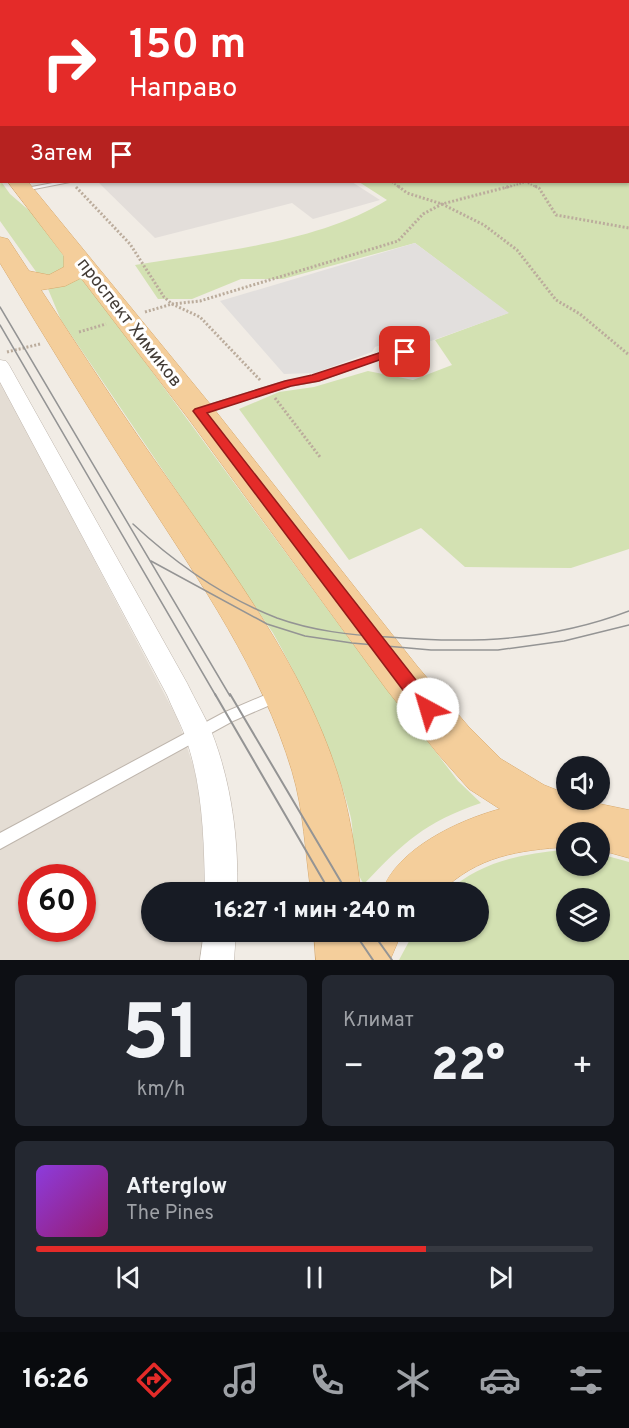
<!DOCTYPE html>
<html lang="ru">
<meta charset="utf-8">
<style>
body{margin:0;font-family:Overpass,sans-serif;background:#242831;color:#f1f3f6;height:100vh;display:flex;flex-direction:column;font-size:22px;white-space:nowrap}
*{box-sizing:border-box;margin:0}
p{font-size:20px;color:#9ea1a6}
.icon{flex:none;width:33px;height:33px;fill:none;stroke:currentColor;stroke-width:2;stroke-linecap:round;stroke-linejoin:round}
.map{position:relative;height:960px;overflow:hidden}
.side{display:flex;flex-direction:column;gap:15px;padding:15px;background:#0d0f14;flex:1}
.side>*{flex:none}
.top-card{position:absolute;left:0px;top:0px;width:630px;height:183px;box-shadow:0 2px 4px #0004;background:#e42b29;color:#fff;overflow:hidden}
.fabs{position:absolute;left:556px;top:756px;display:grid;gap:12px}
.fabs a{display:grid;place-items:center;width:54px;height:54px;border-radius:50%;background:#171b24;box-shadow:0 2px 4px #0004;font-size:30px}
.speed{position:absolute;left:18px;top:864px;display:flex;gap:12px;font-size:30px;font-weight:700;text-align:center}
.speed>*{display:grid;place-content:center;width:78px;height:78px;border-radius:50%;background:#171b24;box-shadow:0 2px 4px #0004;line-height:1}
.speed .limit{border:9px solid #d22;background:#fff;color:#111}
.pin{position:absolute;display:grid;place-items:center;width:51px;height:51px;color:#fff;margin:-26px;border-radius:12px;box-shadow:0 3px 9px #0006}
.me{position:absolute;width:66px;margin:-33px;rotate:321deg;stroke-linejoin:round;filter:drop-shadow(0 0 4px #0008)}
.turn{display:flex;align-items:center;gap:21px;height:126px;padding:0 30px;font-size:27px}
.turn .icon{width:78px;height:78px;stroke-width:2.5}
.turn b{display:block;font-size:42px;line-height:51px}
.then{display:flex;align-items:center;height:57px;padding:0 30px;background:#0003;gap:12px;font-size:22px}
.big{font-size:45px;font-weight:800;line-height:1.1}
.side .card{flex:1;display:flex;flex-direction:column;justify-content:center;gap:9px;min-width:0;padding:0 21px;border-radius:9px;background:#242831}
.side .dial{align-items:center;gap:0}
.dial b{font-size:78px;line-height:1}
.song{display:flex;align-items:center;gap:18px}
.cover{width:72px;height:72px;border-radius:9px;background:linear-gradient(135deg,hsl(270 70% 55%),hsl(320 70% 35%))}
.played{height:6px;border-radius:3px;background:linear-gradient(90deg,#e42b29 70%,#363941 70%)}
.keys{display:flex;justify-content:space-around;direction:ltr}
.heat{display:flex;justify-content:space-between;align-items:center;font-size:33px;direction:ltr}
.side .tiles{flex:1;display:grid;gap:15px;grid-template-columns:1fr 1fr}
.card:last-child{grid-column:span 2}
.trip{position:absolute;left:141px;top:882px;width:348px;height:60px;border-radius:30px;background:#171b24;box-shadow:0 2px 4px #0004;font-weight:800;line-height:60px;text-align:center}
.dock{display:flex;height:96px;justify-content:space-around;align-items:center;background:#090b0e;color:#9ea1a6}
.dock .icon{width:42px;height:42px}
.dock .current{color:#e42b29}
.dock b{font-size:27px;color:#f1f3f6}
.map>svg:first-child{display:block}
.residential{fill:#e4ddd4;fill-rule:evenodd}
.industrial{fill:#e3deda}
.green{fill:#d3e1b2;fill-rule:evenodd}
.parking{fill:#e2dfdd}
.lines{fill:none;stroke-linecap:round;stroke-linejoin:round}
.service-casing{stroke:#beb5ac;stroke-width:2}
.minor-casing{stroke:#beb5ac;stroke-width:1}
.primary-casing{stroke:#d7a86d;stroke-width:1}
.path-far2{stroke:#bbac9c;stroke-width:1.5;stroke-dasharray:1.5 1.5;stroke-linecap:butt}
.path-far1{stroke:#bbac9c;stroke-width:2;stroke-dasharray:1.5 1.5;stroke-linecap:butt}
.path{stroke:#bbac9c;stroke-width:3;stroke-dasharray:2 2;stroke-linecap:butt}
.service{fill:#fff;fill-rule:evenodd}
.minor{fill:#fff;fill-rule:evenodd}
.primary{fill:#f4ce9b;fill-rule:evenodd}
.tram-far1{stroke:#949494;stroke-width:1.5}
.tram{stroke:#949494;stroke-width:2}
.route{fill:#e42b29;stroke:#941c1b;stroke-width:1.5}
.labels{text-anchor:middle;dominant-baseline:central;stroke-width:6;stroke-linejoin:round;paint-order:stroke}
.street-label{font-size:18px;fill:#433c36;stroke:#fff}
</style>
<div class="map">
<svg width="629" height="960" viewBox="0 0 629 960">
<rect width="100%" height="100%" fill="#f1ece5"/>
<path class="residential" d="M0,380L178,720L194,768L203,814L209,866L207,892H152V932H204L200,960H0ZM32,878H82V928H32Z"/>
<path class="industrial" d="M98,182H352L380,200L313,219L292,203L155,238Z"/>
<g class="green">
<path d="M0,0H366L369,1L2,2L1,138Z"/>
<path d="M629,110V549L571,568L465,567L421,528L349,560L239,409L279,392L314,387L368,371L413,380L452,365L435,340L508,313L415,243L283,279H241L192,299H158L135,265C214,252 318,243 387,200L359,182H628Z"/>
<path d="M0,180L10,194L32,213L69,263L54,276L37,273L0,221Z"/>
<path d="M83,278L359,652L458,781L481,803C425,822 404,842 364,884C349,863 356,837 350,814C333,750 305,690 273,633L61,320L48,289Z"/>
<path d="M563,850H567V866H600V854L629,862V960H399L414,932H478V892H447C480,862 520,854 563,850ZM600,898V932H567V898Z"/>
</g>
<path class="parking" d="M415,243L509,313L417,346L410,339L393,344L390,342L375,347L372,352L315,373L284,374L220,301Z"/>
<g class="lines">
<defs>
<g id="service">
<path d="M58,182H70L24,191L21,189Z"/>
<path d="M404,349L419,360V364L398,372L395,371L382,358L318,381L290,386L199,414L194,411L196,409L286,381L313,377L380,353ZM402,355L410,361L399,365L390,357Z"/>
<path d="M279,689L284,691L286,695L284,699L233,721L0,849V833L223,713Z"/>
</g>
<g id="minor">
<path d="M595,0H607L609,2H596Z"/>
<path d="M617,0H628L629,4L628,2Z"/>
<path d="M0,360L6,361L9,365L187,683C195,700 205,716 212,733C231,782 239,840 237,892H205C204,839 203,784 184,733C179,720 172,708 167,695L0,382Z"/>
<path d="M204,932H236L234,960H200Z"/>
</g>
<g id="primary">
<path d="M0,152H2V166L0,165Z"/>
<path d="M8,182H28L210,404L417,666L468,726L501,759L544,785L567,794V800H581L629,810V858L600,850V832H567V847C519,850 477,856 441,892H382C396,849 459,820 500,809L469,789L438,754L387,690L188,418L81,278L65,286L41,290C83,354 125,419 170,482C233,573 302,665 337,772C350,811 355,852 361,892H311C305,852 304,811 292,771C262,671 200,582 144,495C95,419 47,341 0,263V237L8,239L29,271L49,275L64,267V256Z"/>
<path d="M314,932H402L390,960H316Z"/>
</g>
</defs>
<use href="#service" class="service-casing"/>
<use href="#minor" class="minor-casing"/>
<use href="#primary" class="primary-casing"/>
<g class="path-far2">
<path d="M245,0L247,2"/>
<path d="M574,0L580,2"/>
<path d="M21,2L33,0"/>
</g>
<g class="path-far1">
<path d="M0,88L2,90"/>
<path d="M392,182L400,188"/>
<path d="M505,188L526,182L538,188"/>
</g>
<g class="path">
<path d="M398,186L407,193L442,204L484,225L517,250L556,300L580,314L629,355"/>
<path d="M535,186L539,188L556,215L629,228"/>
<path d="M76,187L130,244L164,297L172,304L200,317L261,381"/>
<path d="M145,312L172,304L200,301L398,241L423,214L442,204L511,186"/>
<path d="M79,332L106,324"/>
<path d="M7,352L40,344"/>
<path d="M275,398L320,457"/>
</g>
<use href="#service" class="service"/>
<use href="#minor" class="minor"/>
<use href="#primary" class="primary"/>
<g class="tram-far1">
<path d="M0,307L230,696"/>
<path d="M0,325L216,696"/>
<path d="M133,524C175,563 223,597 277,618C313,631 350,635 388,637C471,644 551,641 629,611"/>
<path d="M151,561L267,624L305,636L352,643L431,650H498L564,641L629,625"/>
</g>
<g class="tram">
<path d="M215,694L330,892"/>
<path d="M230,694L347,892"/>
<path d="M354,932L373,960"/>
<path d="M372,932L392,960"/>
</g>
</g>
<path class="route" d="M405,349L409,350V354L385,358L319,381L291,386L207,413L434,703L436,709L434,714L428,716L421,714L193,411L195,409L285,381L312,375L379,353Z"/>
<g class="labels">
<g class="street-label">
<text transform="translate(129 323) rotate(52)">проспект Химиков</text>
</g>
</g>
</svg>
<div class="fabs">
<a><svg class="icon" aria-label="sound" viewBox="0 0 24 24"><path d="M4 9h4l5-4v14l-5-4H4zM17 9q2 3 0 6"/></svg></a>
<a><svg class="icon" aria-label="search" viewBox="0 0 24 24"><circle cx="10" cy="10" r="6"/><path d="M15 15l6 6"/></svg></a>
<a><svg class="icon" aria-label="layers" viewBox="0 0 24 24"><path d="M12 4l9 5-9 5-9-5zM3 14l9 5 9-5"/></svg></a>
</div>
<div class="speed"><div class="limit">60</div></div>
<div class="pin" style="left:405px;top:352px;background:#d93025"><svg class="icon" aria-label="arrive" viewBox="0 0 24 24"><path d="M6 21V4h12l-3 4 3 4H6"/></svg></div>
<svg class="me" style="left:428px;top:709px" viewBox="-20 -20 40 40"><circle r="19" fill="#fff"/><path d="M0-13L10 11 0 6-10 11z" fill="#e42b29"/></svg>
<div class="trip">16:27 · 1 мин · 240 m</div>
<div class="top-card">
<div class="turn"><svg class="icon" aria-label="right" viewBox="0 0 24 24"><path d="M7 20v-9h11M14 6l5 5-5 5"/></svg><div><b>150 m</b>Направо</div></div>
<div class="then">Затем<svg class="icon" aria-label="arrive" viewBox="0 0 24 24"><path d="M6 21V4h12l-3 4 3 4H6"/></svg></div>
</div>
</div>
<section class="side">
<div class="tiles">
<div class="card dial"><b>51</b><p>km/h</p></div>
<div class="card"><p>Климат</p>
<div class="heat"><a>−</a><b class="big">22°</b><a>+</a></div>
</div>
<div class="card">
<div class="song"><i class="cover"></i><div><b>Afterglow</b><p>The Pines</p></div></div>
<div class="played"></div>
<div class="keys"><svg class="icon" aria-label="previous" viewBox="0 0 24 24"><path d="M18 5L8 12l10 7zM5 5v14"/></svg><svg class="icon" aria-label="pause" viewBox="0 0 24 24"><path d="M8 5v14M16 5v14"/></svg><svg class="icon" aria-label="next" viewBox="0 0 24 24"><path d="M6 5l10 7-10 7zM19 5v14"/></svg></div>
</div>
</div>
</section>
<nav class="dock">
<b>16:26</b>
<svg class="icon current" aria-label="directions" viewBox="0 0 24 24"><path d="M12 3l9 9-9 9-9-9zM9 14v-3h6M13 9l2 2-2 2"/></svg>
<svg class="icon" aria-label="music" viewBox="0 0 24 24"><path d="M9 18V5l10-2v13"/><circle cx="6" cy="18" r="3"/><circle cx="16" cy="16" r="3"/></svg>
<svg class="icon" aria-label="phone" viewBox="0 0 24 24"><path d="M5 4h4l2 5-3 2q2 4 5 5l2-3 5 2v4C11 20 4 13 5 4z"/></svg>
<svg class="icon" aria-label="climate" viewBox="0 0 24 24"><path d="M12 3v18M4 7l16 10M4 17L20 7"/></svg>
<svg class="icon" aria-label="car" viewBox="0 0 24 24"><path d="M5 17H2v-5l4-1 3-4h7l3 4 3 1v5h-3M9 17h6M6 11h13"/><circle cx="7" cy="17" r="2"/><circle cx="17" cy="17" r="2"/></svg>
<svg class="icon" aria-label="filters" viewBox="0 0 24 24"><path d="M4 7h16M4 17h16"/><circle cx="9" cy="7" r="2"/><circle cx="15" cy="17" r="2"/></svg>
</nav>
